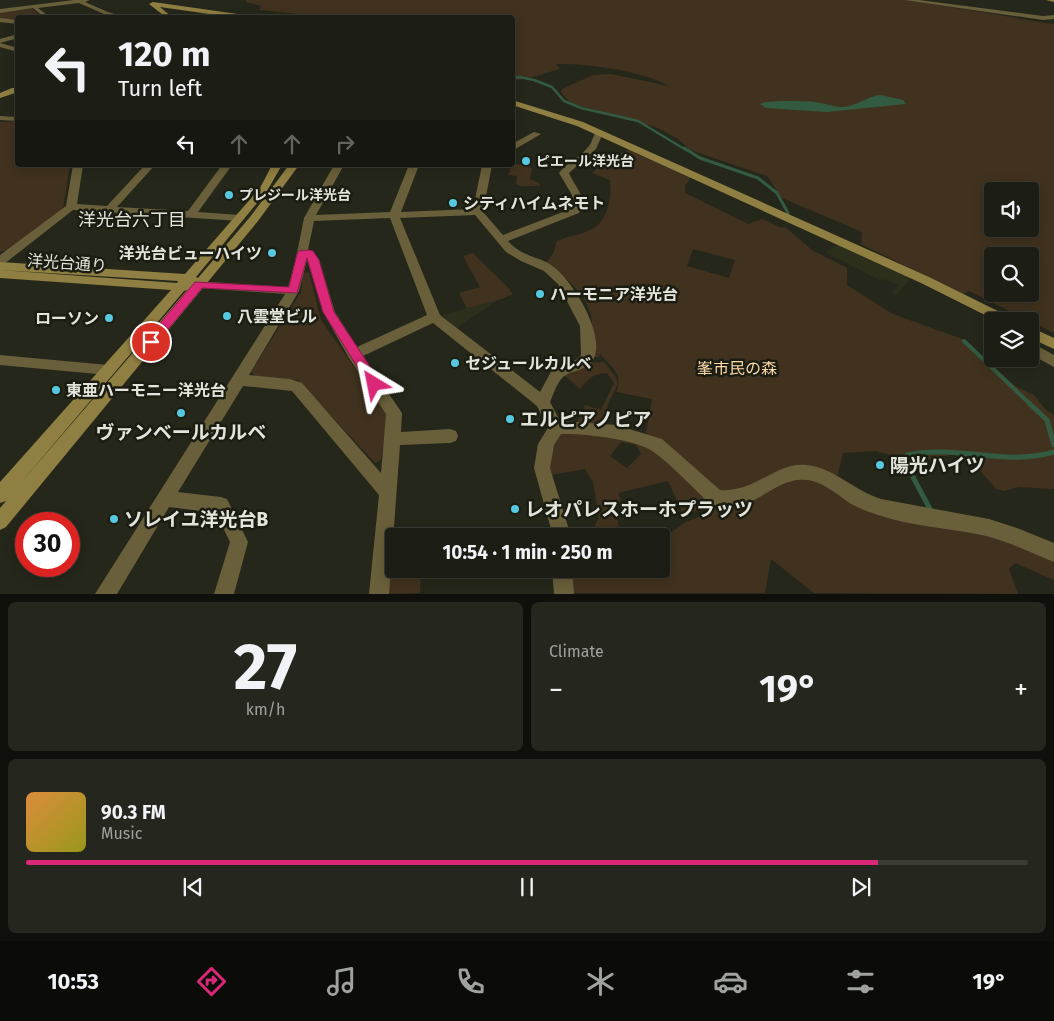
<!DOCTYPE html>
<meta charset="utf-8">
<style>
body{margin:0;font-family:"Fira Sans","Noto Sans JP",sans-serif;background:#25261d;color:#f1f3f6;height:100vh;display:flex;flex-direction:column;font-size:19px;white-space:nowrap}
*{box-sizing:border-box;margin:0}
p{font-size:16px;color:#a0a2a0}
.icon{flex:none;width:28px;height:28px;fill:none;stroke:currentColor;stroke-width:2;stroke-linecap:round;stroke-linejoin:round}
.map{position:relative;height:594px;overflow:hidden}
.panel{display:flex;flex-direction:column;gap:8px;padding:8px;background:#0f100b;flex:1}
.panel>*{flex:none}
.top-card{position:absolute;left:15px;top:15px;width:500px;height:152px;border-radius:5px;box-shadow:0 2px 12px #0003,0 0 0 1px #3a3b34;background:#1c1d14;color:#f1f3f6;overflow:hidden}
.tools{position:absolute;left:984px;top:182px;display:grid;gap:10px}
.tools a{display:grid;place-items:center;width:55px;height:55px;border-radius:5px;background:#1c1d14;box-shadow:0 2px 12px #0003,0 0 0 1px #3a3b34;font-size:25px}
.speed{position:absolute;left:15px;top:512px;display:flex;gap:10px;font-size:25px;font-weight:700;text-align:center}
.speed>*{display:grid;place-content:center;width:65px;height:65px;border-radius:50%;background:#1c1d14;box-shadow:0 2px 12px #0003,0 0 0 1px #3a3b34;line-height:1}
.speed .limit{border:8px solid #d22;background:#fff;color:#111}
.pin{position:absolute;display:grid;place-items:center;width:42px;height:42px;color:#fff;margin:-21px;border:2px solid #fff;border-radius:50%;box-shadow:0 1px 5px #0007}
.me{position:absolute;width:55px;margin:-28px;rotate:325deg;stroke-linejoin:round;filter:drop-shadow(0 0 4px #0008)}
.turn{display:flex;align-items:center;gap:18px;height:105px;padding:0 20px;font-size:22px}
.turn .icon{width:65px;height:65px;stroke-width:2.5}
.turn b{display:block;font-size:35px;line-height:42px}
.lanes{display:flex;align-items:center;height:48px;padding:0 20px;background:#0003;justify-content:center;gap:25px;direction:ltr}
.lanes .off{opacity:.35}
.big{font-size:38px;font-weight:700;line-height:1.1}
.panel .tile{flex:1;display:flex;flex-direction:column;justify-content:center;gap:8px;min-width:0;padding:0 18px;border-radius:8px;background:#25261d}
.panel .dial{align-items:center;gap:0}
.dial b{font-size:65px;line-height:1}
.song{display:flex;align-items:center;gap:15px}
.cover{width:60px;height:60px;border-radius:8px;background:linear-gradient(135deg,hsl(30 70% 55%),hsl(60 70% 35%))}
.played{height:5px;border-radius:2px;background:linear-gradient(90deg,#db2777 85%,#3a3b34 85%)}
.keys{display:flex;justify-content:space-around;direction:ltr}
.heat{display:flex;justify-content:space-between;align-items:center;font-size:28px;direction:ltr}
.panel .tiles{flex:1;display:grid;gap:8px;grid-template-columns:1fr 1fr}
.tile:last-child{grid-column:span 2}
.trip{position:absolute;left:385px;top:528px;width:285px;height:50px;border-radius:5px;background:#1c1d14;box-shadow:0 2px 12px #0003,0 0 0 1px #3a3b34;font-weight:700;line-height:50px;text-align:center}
.tabs{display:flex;height:80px;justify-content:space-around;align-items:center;background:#0b0c08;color:#a0a2a0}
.tabs .icon{width:35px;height:35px}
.tabs .selected{color:#db2777}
.tabs b{font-size:22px;color:#f1f3f6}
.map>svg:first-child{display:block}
.built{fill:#2d2f1d}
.green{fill:#40321e;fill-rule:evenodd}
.water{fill:#335b41}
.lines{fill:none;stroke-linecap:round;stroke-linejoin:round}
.stream-far3{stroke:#335b41;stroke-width:2.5}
.stream-far2{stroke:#335b41;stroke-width:3}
.stream-far1{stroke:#335b41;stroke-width:4}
.stream{stroke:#335b41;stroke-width:5}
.street{fill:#695f3a;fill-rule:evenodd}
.secondary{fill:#907f42;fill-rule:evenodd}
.route{fill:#db2777;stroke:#8e194d}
.poi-dot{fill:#56c9e1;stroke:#1c1d12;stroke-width:2}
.labels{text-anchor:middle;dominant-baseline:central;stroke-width:5;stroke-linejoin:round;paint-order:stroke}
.far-poi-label{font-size:14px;font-weight:bold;fill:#e3e4dc;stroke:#1c1d12;text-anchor:start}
.poi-label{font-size:16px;font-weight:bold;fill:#e3e4dc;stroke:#1c1d12;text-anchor:start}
.street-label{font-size:16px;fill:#e3e4dc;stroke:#1c1d12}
.park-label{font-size:16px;fill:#fbd7a6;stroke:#1c1d12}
.neighbourhood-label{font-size:18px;fill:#e3e4dc;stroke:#1c1d12}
.near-poi-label{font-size:19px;font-weight:bold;fill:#e3e4dc;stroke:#1c1d12;text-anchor:start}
</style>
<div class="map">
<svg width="1054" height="594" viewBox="0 0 1054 594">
<rect width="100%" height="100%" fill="#25271b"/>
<g class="built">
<path d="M839,244L911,278L897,295L892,293L898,285L885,279L881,281L826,252Z"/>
<path d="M501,298L456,328L442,315Z"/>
</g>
<g class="green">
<path d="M246,0H901C955,7 998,15 1052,24L1054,23V333L969,291L963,294L861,244L862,232L782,198L767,176L690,150L678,139L658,128L577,105L568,101L561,92L562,89L593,75L611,74L669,86C644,71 585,63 556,64L560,69C544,73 529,80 513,80L512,18L318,17L298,14L259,10L261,6L246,2ZM992,191H1030V229H992ZM992,256H1030V294H992Z"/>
<path d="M31,8L41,17L18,18L16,21L0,18V12Z"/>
<path d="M17,121L18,165H70L63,209L7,250L0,252V122Z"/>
<path d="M629,149L691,177L685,186V193L748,224L762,219L782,228L785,227L812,250L847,268V285L893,314L965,340L1015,386L1034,395L1046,410L1054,415V489L1019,487L1004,491L996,489L971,460L955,454L916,462L876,451L843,453L836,482L805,468L732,496L717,494L646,433L652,399L616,392C624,374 611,367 600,354L599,357H592L594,351C593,340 593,327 591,315C585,291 563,276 545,263L553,254L557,241C567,237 577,235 588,231C608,223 612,199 610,180L592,173L603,163L587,157L589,155L611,162L622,152L625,153ZM693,249L735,260L729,278L687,266Z"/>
<path d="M513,163L532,168L530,179L540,184V186H521L516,184L517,176L508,175L511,168L494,166L512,165Z"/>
<path d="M473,253C486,268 501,278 513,294L502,299L467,308L459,293L480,287L463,256Z"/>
<path d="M309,272L321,320L388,415L381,460L375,463L298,380L255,376L251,372L301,292L303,273Z"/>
<path d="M604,362L616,377L618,384L609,402L602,424L577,423L585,405L601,410L614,383L607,373C594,373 588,379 580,389L563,374L588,363Z"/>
<path d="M563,431L639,441L718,502L684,516L668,481L618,493L622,503L615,505L620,536H567L566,529H593L599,518L593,482L585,469L551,475C547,458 549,442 563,431ZM621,442L636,445L641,454L627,468L610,456Z"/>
<path d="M796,476H809L1054,557V580L1015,563L1009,569L1018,594L814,593L771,559L765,593H572L570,572L599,569H661V539L686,522Z"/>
<path d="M394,564V569H421L420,593L386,594L388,565Z"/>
</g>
<path class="water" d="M881,95L903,100L906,104L827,112L766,108L760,104C766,100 804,101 814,102C823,103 831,106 840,107C855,108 866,96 881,95Z"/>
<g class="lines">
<path class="stream-far3" d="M512,78L519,77L534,80L552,87L564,101L581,108L638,121L686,150"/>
<path class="stream-far2" d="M684,148L700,158L758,178L777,193L788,213"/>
<path class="stream-far1" d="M964,341L1031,405"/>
<g class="stream">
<path d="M1030,404L1047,420L1054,445"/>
<path d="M930,509L907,466V455C957,444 1005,467 1054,452"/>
</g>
<g class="street">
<path d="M74,0H90L85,2L108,12L128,18H117L104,14L79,3L38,8L51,18H45L33,8L0,13V9Z"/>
<path d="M904,0H919L1043,16L1054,15V19L1043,20Z"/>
<path d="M0,18L18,20V24L0,22Z"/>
<path d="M18,34V38L0,43V39Z"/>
<path d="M0,43L18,48V52L0,47Z"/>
<path d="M0,116L18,117V121L0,120Z"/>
<path d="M599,130L603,133L596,149L569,173C575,188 588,196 579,213L508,241C523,258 540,256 554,267C573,282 605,333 594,358C588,372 571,369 562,378C557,383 553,395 550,402L560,421L616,425L662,439L720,490C756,493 776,461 807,465C834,468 855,491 881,499L989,519L1017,528L1054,543V562C1031,553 1010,542 986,536C951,528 913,527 878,515C869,512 861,509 853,505C839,497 824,481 806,480C773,476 751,519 710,504C691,486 673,466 652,451C636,439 581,433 561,434L554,445L550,468L571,536H553L534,468L538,444L548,428L537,406L433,323L363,356L402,413L401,432L450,429L456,431L458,436L456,441L450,443L400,445L389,594H369L379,495L292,391L243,386L178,492L221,497L227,499L248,542L234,594H214L230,542L216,513L169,507L117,594H95L285,294L199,288L193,284L195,281L288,287L296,258L304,218L334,165H344L316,215L390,212L409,165H419L401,212L473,209L482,165H492L483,212L503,235L571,209L572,195L559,173C567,162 581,157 589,146C593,141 593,133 599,130ZM475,215L506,252L521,261L544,271L558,284L580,326L581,355L576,360L552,370L540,392L440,315L400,218ZM390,218L427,315L357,347L335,312L319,260L313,251L308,250L314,221ZM307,260L323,312L349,358L386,414L381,473L302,383L290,379L249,375L299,291Z"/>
<path d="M534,132L541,134L512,151V144Z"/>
<path d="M73,165H83L77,204L107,206L145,165H155L117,207L188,211L222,165H232L198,212L240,215L245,218L240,221L73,210L4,264L0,265V255L66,206Z"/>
<path d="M1030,342L1054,355V367L1030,354Z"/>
<path d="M0,355L108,365L113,366L115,370L113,374L108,375L0,365Z"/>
<path d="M552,569H572L574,594H554Z"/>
</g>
<g class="secondary">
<path d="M1046,0H1054V2Z"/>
<path d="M153,2L252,16L254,18H237L160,7L173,18H167L149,4Z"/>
<path d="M12,88H18V92L0,98V93Z"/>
<path d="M512,100L583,122L929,277L1012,318L1014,321H997L921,283L577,126L512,105Z"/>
<path d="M272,165H282L267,191L196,277L198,278L250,217L289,165H299L258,221L6,527L0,530V508L6,501L0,503V482L171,290L0,278V270L177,283L178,281L0,270V262L185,274L260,188ZM187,290L18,486L184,291Z"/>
<path d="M1030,327L1054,338V349L1030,338Z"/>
</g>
</g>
<path class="route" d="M309,250L313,251L319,260L334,312L379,380L381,384L379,387L374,389L370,387L323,312L307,258L297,293L202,288L155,345H146L144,342L195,282L289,287L297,254L299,251Z"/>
<g class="poi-dot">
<circle cx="526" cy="161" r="5"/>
<circle cx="229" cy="195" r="5"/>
<circle cx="453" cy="203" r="5"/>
<circle cx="272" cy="253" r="5"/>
<circle cx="540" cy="294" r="5"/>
<circle cx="227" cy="316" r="5"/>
<circle cx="109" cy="318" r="5"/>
<circle cx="455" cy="363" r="5"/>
<circle cx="56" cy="390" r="5"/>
<circle cx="181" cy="413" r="5"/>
<circle cx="510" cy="419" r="5"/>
<circle cx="880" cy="465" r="5"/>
<circle cx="515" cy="509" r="5"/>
<circle cx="114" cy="519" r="5"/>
</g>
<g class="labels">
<g class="far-poi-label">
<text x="536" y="161">ピエール洋光台</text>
<text x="239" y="195">プレジール洋光台</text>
</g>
<g class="poi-label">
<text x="463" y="203">シティハイムネモト</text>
<text x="262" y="253" text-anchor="end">洋光台ビューハイツ</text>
<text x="550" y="294">ハーモニア洋光台</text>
<text x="237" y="316">八雲堂ビル</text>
<text x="99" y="318" text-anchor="end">ローソン</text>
<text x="465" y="363">セジュールカルベ</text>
<text x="66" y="390">東亜ハーモニー洋光台</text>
</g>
<g class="street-label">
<text transform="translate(67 263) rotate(4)">洋光台通り</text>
</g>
<g class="park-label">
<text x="737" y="368">峯市民の森</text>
</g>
<g class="neighbourhood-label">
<text x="132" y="220">洋光台六丁目</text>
</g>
<g class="near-poi-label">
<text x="520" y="419">エルピアノピア</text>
<text x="181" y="432" text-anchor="middle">ヴァンベールカルベ</text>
<text x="890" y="465">陽光ハイツ</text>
<text x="525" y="509">レオパレスホーホプラッツ</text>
<text x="124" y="519">ソレイユ洋光台B</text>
</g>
</g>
</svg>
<div class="tools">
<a><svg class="icon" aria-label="sound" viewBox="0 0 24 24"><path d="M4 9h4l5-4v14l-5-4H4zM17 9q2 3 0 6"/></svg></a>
<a><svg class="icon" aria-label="search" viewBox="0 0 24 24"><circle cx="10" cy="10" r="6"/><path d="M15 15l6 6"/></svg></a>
<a><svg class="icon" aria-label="layers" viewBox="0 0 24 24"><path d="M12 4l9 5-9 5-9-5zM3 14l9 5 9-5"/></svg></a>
</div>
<div class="speed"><div class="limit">30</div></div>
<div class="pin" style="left:151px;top:342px;background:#d93025"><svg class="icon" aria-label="arrive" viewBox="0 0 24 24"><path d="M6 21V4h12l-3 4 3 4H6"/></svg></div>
<svg class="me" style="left:374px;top:384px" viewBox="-20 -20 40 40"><path d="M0-17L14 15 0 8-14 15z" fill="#db2777" stroke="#fff" stroke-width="4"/></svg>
<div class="trip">10:54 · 1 min · 250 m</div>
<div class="top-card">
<div class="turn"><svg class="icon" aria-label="left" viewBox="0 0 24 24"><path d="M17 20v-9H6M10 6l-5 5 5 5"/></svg><div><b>120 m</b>Turn left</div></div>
<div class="lanes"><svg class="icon" aria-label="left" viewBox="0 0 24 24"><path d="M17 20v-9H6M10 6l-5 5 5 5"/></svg><svg class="icon off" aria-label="ahead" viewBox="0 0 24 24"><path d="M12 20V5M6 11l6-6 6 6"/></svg><svg class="icon off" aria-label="ahead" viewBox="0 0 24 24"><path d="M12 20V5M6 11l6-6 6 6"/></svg><svg class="icon off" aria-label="right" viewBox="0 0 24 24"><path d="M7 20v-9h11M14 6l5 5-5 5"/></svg></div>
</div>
</div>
<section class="panel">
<div class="tiles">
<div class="tile dial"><b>27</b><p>km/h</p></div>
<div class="tile"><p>Climate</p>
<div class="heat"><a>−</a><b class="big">19°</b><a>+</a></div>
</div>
<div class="tile">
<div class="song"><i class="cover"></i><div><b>90.3 FM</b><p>Music</p></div></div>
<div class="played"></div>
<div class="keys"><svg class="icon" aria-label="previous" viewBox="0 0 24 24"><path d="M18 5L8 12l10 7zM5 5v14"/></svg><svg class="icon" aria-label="pause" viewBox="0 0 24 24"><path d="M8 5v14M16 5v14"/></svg><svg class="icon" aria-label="next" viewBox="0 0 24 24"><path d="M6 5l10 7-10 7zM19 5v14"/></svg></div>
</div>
</div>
</section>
<nav class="tabs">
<b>10:53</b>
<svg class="icon selected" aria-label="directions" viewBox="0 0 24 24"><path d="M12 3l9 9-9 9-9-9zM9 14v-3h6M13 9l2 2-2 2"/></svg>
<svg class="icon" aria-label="music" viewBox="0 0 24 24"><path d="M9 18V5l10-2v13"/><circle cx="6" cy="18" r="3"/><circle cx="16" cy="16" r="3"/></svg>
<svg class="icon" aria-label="phone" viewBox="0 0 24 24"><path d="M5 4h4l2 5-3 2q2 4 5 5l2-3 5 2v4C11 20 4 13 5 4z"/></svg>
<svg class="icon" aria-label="climate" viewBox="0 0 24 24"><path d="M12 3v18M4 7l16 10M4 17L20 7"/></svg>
<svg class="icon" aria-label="car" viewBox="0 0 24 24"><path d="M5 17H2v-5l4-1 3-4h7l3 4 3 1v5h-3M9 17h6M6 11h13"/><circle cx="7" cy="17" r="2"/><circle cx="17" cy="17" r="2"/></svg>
<svg class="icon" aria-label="filters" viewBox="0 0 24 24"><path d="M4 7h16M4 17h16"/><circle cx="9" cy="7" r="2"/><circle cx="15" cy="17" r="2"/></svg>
<b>19°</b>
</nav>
